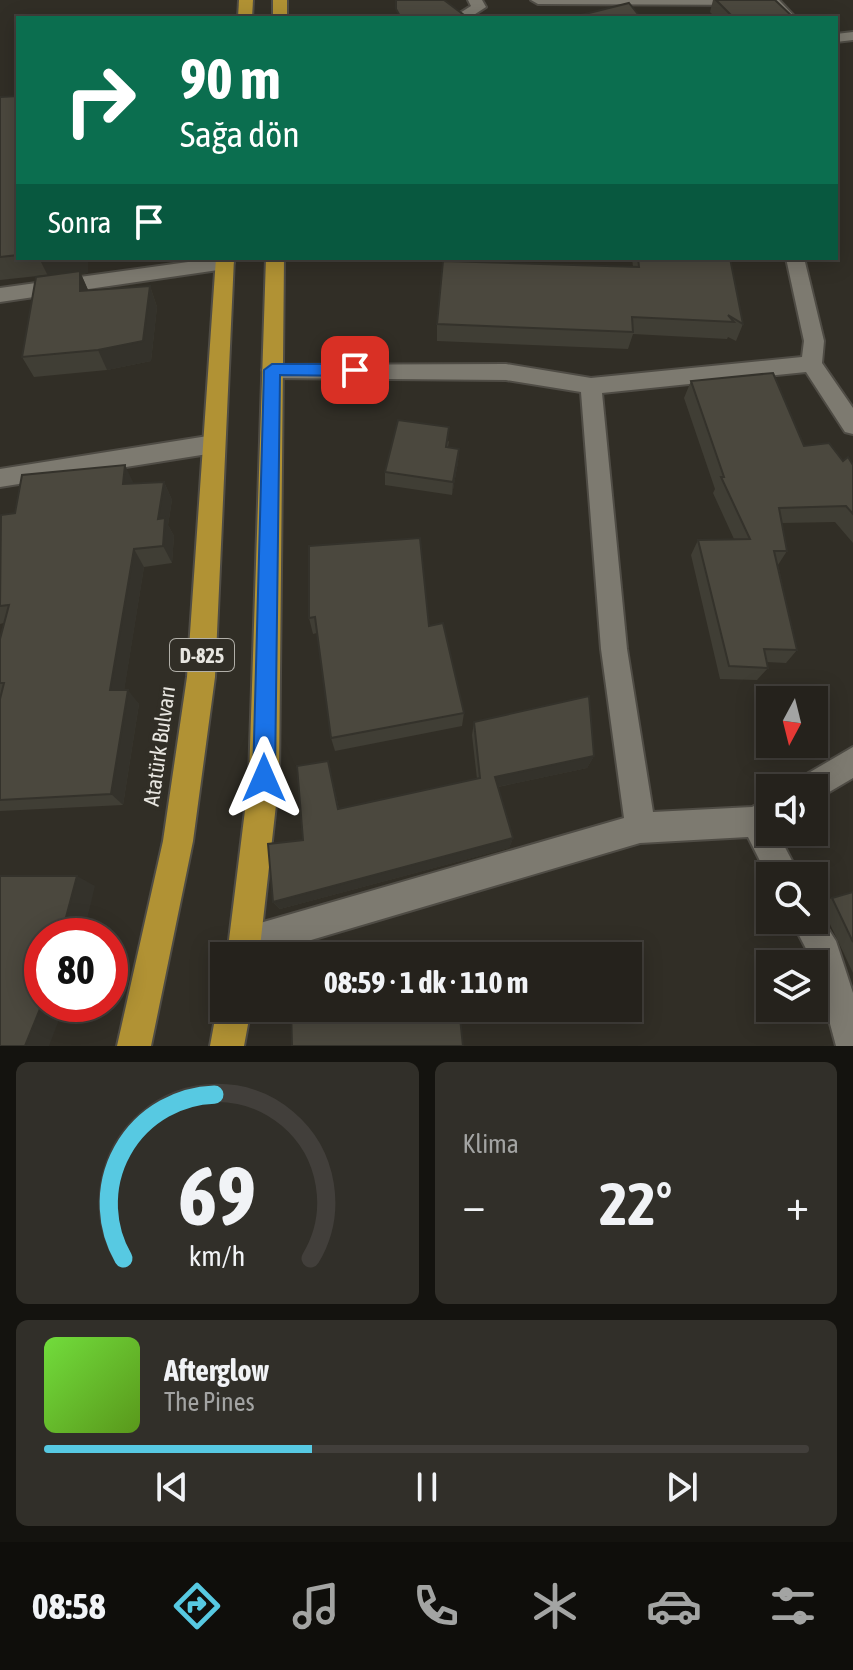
<!DOCTYPE html>
<html lang="tr">
<meta charset="utf-8">
<style>
body{margin:0;font-family:"Asap Condensed",sans-serif;background:#312f29;color:#f1f3f6;height:100vh;display:flex;flex-direction:column;font-size:30px;white-space:nowrap}
*{box-sizing:border-box;margin:0}
p{font-size:26px;color:#a3a4a3}
.icon{flex:none;width:44px;height:44px;fill:none;stroke:currentColor;stroke-width:2;stroke-linecap:round;stroke-linejoin:round}
.map{position:relative;height:1046px;overflow:hidden}
.details{display:flex;flex-direction:column;gap:16px;padding:16px;background:#14130f;flex:1}
.details>*{flex:none}
.top-card{position:absolute;left:16px;top:16px;width:822px;height:244px;border-radius:0px;box-shadow:0 4px 20px #0003,0 0 0 2px #423f3b;background:#0b6e4f;color:#fff;overflow:hidden}
.needle{width:52px;rotate:187deg}
.controls{position:absolute;left:756px;top:686px;display:grid;gap:16px}
.controls a{display:grid;place-items:center;width:72px;height:72px;border-radius:0px;background:#25221c;box-shadow:0 4px 20px #0003,0 0 0 2px #423f3b;font-size:40px}
.speed{position:absolute;left:24px;top:918px;display:flex;gap:16px;font-size:40px;font-weight:700;text-align:center}
.speed>*{display:grid;place-content:center;width:104px;height:104px;border-radius:50%;background:#25221c;box-shadow:0 4px 20px #0003,0 0 0 2px #423f3b;line-height:1}
.speed .limit{border:12px solid #d22;background:#fff;color:#111}
.pin{position:absolute;display:grid;place-items:center;width:68px;height:68px;color:#fff;margin:-34px;border-radius:16px;box-shadow:0 4px 12px #0006}
.me{position:absolute;width:88px;margin:-44px;rotate:0deg;stroke-linejoin:round;filter:drop-shadow(0 0 6px #0008)}
.turn{display:flex;align-items:center;gap:28px;height:168px;padding:0 32px;font-size:36px}
.turn .icon{width:104px;height:104px;stroke-width:2.5}
.turn b{display:block;font-size:56px;line-height:68px}
.then{display:flex;align-items:center;height:76px;padding:0 32px;background:#0003;gap:16px;font-size:30px}
.big{font-size:60px;font-weight:700;line-height:1.1}
.details .tile{flex:1;display:flex;flex-direction:column;justify-content:center;gap:12px;min-width:0;padding:0 28px;border-radius:12px;background:#312f29}
.details .dial{align-items:center;gap:0}
.dial svg{height:208px;overflow:visible;fill:none;stroke:#423f3b;stroke-width:7;stroke-linecap:round;text-anchor:middle}
.dial text{fill:#f1f3f6;stroke:none}
.song{display:flex;align-items:center;gap:24px}
.cover{width:96px;height:96px;border-radius:12px;background:linear-gradient(135deg,hsl(100 70% 55%),hsl(90 70% 35%))}
.played{height:8px;border-radius:4px;background:linear-gradient(90deg,#57c9e2 35%,#423f3b 35%)}
.keys{display:flex;justify-content:space-around;direction:ltr}
.heat{display:flex;justify-content:space-between;align-items:center;font-size:44px;direction:ltr}
.details .tiles{flex:1;display:grid;gap:16px;grid-template-columns:1fr 1fr}
.tile:last-child{grid-column:span 2}
.trip{position:absolute;left:210px;top:942px;width:432px;height:80px;border-radius:0px;background:#25221c;box-shadow:0 4px 20px #0003,0 0 0 2px #423f3b;font-weight:700;line-height:80px;text-align:center}
.tabs{display:flex;height:128px;justify-content:space-around;align-items:center;background:#0f0e0b;color:#a3a4a3}
.tabs .icon{width:56px;height:56px}
.tabs .selected{color:#57c9e2}
.tabs b{font-size:36px;color:#f1f3f6}
.map>svg:first-child{display:block}
.lines{fill:none;stroke-linecap:round;stroke-linejoin:round}
.street-casing{stroke:#4f4c45;stroke-width:4}
.highway-casing{stroke:#4f4c45;stroke-width:4}
.street{fill:#7d7a70;fill-rule:evenodd}
.highway{fill:#b19234;fill-rule:evenodd}
.wall{fill:#403e35}
.shaded-wall{fill:#34322b}
.building{fill:#4b483e;stroke:#34322b;stroke-width:2}
.route{fill:#1a73e8;stroke:#114b97;stroke-width:2}
.labels{text-anchor:middle;dominant-baseline:central;stroke-width:8;stroke-linejoin:round;paint-order:stroke}
.shield{fill:#312e26;stroke:#b1afa8;stroke-width:2}
.shield-label{font-size:20px;font-weight:bold;fill:#e8e6e0}
.street-label{font-size:22px;fill:#e8e6e0;stroke:#312e26}
</style>
<div class="map">
<svg width="853" height="1046" viewBox="0 0 853 1046">
<rect width="100%" height="100%" fill="#312e26"/>
<g class="lines">
<defs>
<g id="street">
<path d="M468,0H482L486,7L469,18H452L471,6Z"/>
<path d="M531,0H779L796,18H781L768,5L538,4Z"/>
<path d="M853,32V40L836,42V34Z"/>
<path d="M217,258L232,259L234,263L225,269L0,302V288Z"/>
<path d="M786,258H804L824,341L822,363L853,408V434L845,432L806,372L602,393L627,649L653,812L752,807L770,798V832H777L800,876H770V881L748,837L640,843L257,956L235,954L230,943L235,932L246,927L624,818L601,649L581,392L506,380L272,378L265,375L262,370L265,365L506,364L591,378L802,357L804,341Z"/>
<path d="M214,435L222,438L225,444L222,450L214,453L0,487V469Z"/>
<path d="M853,747V778L814,801V788H795L800,778Z"/>
<path d="M814,907L836,941L853,993V1046H836L814,964L791,920H814Z"/>
</g>
<g id="highway">
<path d="M239,0H253L252,18H238Z"/>
<rect x="273" y="0" width="14" height="18"/>
<path d="M216,258H234L215,677L193,841L151,1046H117L163,841L187,677Z"/>
<path d="M266,258H284L279,778L259,956H227L249,778Z"/>
<path d="M224,995V1008H251L244,1046H210L217,1008Z"/>
</g>
</defs>
<use href="#street" class="street-casing"/>
<use href="#highway" class="highway-casing"/>
<use href="#street" class="street"/>
<use href="#highway" class="highway"/>
</g>
<g class="wall">
<path d="M713,0H775L794,18H716L710,12Z"/>
<path d="M18,96V258H88V273L81,274L88,290L150,286L157,307L151,361L107,370L34,377L22,357L48,276L47,275L0,280V97Z"/>
<path d="M440,258H468V262L633,267L632,258H730L743,324L736,341L728,337L727,339L633,334L628,349L437,341V324L443,262L440,261Z"/>
<path d="M691,381L804,446L853,465V543L835,522L782,523L787,551L778,565L797,650L786,663L767,662L768,668L757,680L720,679L691,555L698,540L734,539L713,493L715,489L684,398Z"/>
<path d="M449,441L448,447L459,449L458,462L452,495L385,485V472Z"/>
<path d="M164,482L172,500L168,525L174,536L172,563L144,567L124,690L139,704L123,805L0,811V639L4,623L0,624V520L15,513L134,484Z"/>
<path d="M309,546L429,626L464,713L462,726L335,751L331,738L317,633L313,634L309,618Z"/>
<path d="M474,722L594,756L587,768L498,787L513,838L509,848L280,909L273,902L303,840L328,761L339,809L477,779L472,735Z"/>
<path d="M853,892V973L820,903L832,898Z"/>
</g>
<g class="shaded-wall">
<path d="M39,258H88V273L81,274L89,292L80,291L49,278Z"/>
<path d="M150,286L157,307L151,361L107,370L98,350Z"/>
<path d="M459,449L458,462L452,495L453,482Z"/>
<path d="M125,465L134,484H123Z"/>
<path d="M164,482L172,500L168,525L174,536L172,563L163,546L158,519Z"/>
<path d="M134,549L144,567L122,704L110,690Z"/>
<path d="M128,690L139,704L123,805L111,794Z"/>
<path d="M594,756L587,768L492,788L495,777Z"/>
<path d="M513,838L509,848L280,909L273,902Z"/>
<path d="M77,876L95,886L83,936H61Z"/>
<path d="M42,1004H65L49,1046H25Z"/>
</g>
<g class="building">
<path d="M396,0H444L468,18H401L396,9Z"/>
<path d="M716,0H775L794,18H734Z"/>
<path d="M629,3L641,18H569Z"/>
<path d="M18,96V255L0,257V97Z"/>
<path d="M638,258H730L743,324L728,315L734,322L632,317L633,332L437,324L443,261L639,267Z"/>
<path d="M80,271V291L150,286L143,341L98,350L22,357L36,277Z"/>
<path d="M773,373L804,446L829,443L843,461L848,457L853,465V514L846,506L779,508L787,551H774L797,650L764,649L768,668L729,666L698,540L750,539L721,477H724L691,381Z"/>
<path d="M398,420L449,427L446,447L459,449L453,482L385,472Z"/>
<path d="M125,465L123,484L164,482L158,519L165,518L163,546L134,549L110,690H128L111,794L0,800V699L4,683H0V639L9,605L0,606L1,515L15,513L22,475Z"/>
<path d="M420,538L429,626L443,623L464,713L331,738L315,617L309,618V546Z"/>
<path d="M589,696L594,756L495,777L513,838L273,902L268,844L303,840L297,766L328,761L338,809L480,778L474,722Z"/>
<path d="M0,876H77L61,936H42V1004L25,1046H0Z"/>
<path d="M853,892V942L832,898Z"/>
<path d="M291,1008H459L463,1046H292Z"/>
</g>
<path class="route" d="M272,364H355L363,370L355,376L280,375L275,778L272,786L264,789L256,786L253,778L264,370Z"/>
<g class="labels">
<rect class="shield" x="170" y="639" width="64" height="32" rx="6"/>
<g class="shield-label">
<text x="202" y="655">D-825</text>
</g>
<g class="street-label">
<text transform="translate(159 746) rotate(-82)">Atatürk Bulvarı</text>
</g>
</g>
</svg>
<div class="controls">
<a><svg class="needle" viewBox="-14 -14 28 28"><path d="M0-13l5 13h-10z" fill="#e53935"/><path d="M0 13l5-13h-10z" fill="#a3a4a3"/></svg></a>
<a><svg class="icon" aria-label="sound" viewBox="0 0 24 24"><path d="M4 9h4l5-4v14l-5-4H4zM17 9q2 3 0 6"/></svg></a>
<a><svg class="icon" aria-label="search" viewBox="0 0 24 24"><circle cx="10" cy="10" r="6"/><path d="M15 15l6 6"/></svg></a>
<a><svg class="icon" aria-label="layers" viewBox="0 0 24 24"><path d="M12 4l9 5-9 5-9-5zM3 14l9 5 9-5"/></svg></a>
</div>
<div class="speed"><div class="limit">80</div></div>
<div class="pin" style="left:355px;top:370px;background:#d93025"><svg class="icon" aria-label="arrive" viewBox="0 0 24 24"><path d="M6 21V4h12l-3 4 3 4H6"/></svg></div>
<svg class="me" style="left:264px;top:778px" viewBox="-20 -20 40 40"><path d="M0-17L14 15 0 8-14 15z" fill="#1a73e8" stroke="#fff" stroke-width="4"/></svg>
<div class="trip">08:59 · 1 dk · 110 m</div>
<div class="top-card">
<div class="turn"><svg class="icon" aria-label="right" viewBox="0 0 24 24"><path d="M7 20v-9h11M14 6l5 5-5 5"/></svg><div><b>90 m</b>Sağa dön</div></div>
<div class="then">Sonra<svg class="icon" aria-label="arrive" viewBox="0 0 24 24"><path d="M6 21V4h12l-3 4 3 4H6"/></svg></div>
</div>
</div>
<section class="details">
<div class="tiles">
<div class="tile dial"><svg viewBox="0 0 100 80">
<path d="M14 69A42 42 0 1 1 86 69"/>
<path d="M14 69A42 42 0 0 1 49 6" stroke="#57c9e2"/>
<text x="50" y="56" font-size="32" font-weight="700">69</text>
<text x="50" y="72" font-size="11">km/h</text>
</svg></div>
<div class="tile"><p>Klima</p>
<div class="heat"><a>−</a><b class="big">22°</b><a>+</a></div>
</div>
<div class="tile">
<div class="song"><i class="cover"></i><div><b>Afterglow</b><p>The Pines</p></div></div>
<div class="played"></div>
<div class="keys"><svg class="icon" aria-label="previous" viewBox="0 0 24 24"><path d="M18 5L8 12l10 7zM5 5v14"/></svg><svg class="icon" aria-label="pause" viewBox="0 0 24 24"><path d="M8 5v14M16 5v14"/></svg><svg class="icon" aria-label="next" viewBox="0 0 24 24"><path d="M6 5l10 7-10 7zM19 5v14"/></svg></div>
</div>
</div>
</section>
<nav class="tabs">
<b>08:58</b>
<svg class="icon selected" aria-label="directions" viewBox="0 0 24 24"><path d="M12 3l9 9-9 9-9-9zM9 14v-3h6M13 9l2 2-2 2"/></svg>
<svg class="icon" aria-label="music" viewBox="0 0 24 24"><path d="M9 18V5l10-2v13"/><circle cx="6" cy="18" r="3"/><circle cx="16" cy="16" r="3"/></svg>
<svg class="icon" aria-label="phone" viewBox="0 0 24 24"><path d="M5 4h4l2 5-3 2q2 4 5 5l2-3 5 2v4C11 20 4 13 5 4z"/></svg>
<svg class="icon" aria-label="climate" viewBox="0 0 24 24"><path d="M12 3v18M4 7l16 10M4 17L20 7"/></svg>
<svg class="icon" aria-label="car" viewBox="0 0 24 24"><path d="M5 17H2v-5l4-1 3-4h7l3 4 3 1v5h-3M9 17h6M6 11h13"/><circle cx="7" cy="17" r="2"/><circle cx="17" cy="17" r="2"/></svg>
<svg class="icon" aria-label="filters" viewBox="0 0 24 24"><path d="M4 7h16M4 17h16"/><circle cx="9" cy="7" r="2"/><circle cx="15" cy="17" r="2"/></svg>
</nav>
